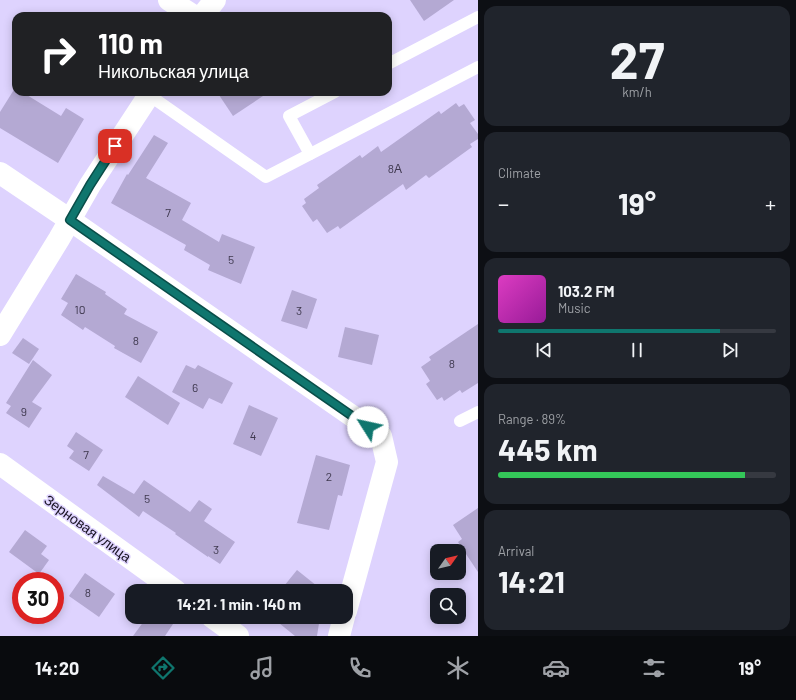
<!DOCTYPE html>
<meta charset="utf-8">
<style>
body{margin:0;font-family:Barlow,sans-serif;background:#20242c;color:#f1f3f6;height:100vh;display:flex;flex-direction:column;font-size:15px;white-space:nowrap}
*{box-sizing:border-box;margin:0}
p{font-size:13px;color:#9ea1a6}
.icon{flex:none;width:22px;height:22px;fill:none;stroke:currentColor;stroke-width:2;stroke-linecap:round;stroke-linejoin:round}
.map{position:relative;flex:1;overflow:hidden}
.sheet{display:flex;flex-direction:column;gap:6px;padding:6px;background:#0d0f14;width:318px}
.sheet>*{flex:none}
.top-card{position:absolute;left:12px;top:12px;width:380px;height:84px;border-radius:12px;box-shadow:0 2px 10px #0003;background:#202124;color:#fff;overflow:hidden}
.needle{width:26px;rotate:56deg}
.tools{position:absolute;left:430px;top:544px;display:grid;gap:8px}
.tools a{display:grid;place-items:center;width:36px;height:36px;border-radius:8px;background:#171b24;box-shadow:0 2px 10px #0003;font-size:20px}
.speed{position:absolute;left:12px;top:572px;display:flex;gap:8px;font-size:20px;font-weight:700;text-align:center}
.speed>*{display:grid;place-content:center;width:52px;height:52px;border-radius:50%;background:#171b24;box-shadow:0 2px 10px #0003;line-height:1}
.speed .limit{border:6px solid #d22;background:#fff;color:#111}
.pin{position:absolute;display:grid;place-items:center;width:34px;height:34px;color:#fff;margin:-17px;border-radius:8px;box-shadow:0 2px 6px #0006}
.me{position:absolute;width:44px;margin:-22px;rotate:305deg;stroke-linejoin:round;filter:drop-shadow(0 0 3px #0008)}
.turn{display:flex;align-items:center;gap:14px;height:84px;padding:0 20px;font-size:18px}
.turn .icon{width:52px;height:52px;stroke-width:2.5}
.turn b{display:block;font-size:28px;line-height:34px}
.big{font-size:30px;font-weight:700;line-height:1.1}
.sheet .card{flex:1;display:flex;flex-direction:column;justify-content:center;gap:6px;min-width:0;padding:0 14px;border-radius:12px;background:#20242c}
.sheet .dial{align-items:center;gap:0}
.dial b{font-size:52px;line-height:1}
.song{display:flex;align-items:center;gap:12px}
.cover{width:48px;height:48px;border-radius:6px;background:linear-gradient(135deg,hsl(310 70% 55%),hsl(300 70% 35%))}
.played{height:4px;border-radius:2px;background:linear-gradient(90deg,#0f766e 80%,#363941 80%)}
.keys{display:flex;justify-content:space-around;direction:ltr}
.heat{display:flex;justify-content:space-between;align-items:center;font-size:22px;direction:ltr}
.charge{height:6px;border-radius:3px;background:linear-gradient(90deg,#34c759 89%,#363941 0)}
.trip{position:absolute;left:125px;top:584px;width:228px;height:40px;border-radius:12px;background:#171b24;box-shadow:0 2px 10px #0003;font-weight:700;line-height:40px;text-align:center}
.tab-bar{display:flex;height:64px;justify-content:space-around;align-items:center;background:#090b0e;color:#9ea1a6}
.tab-bar .icon{width:28px;height:28px}
.tab-bar .selected{color:#0f766e}
.tab-bar b{font-size:18px;color:#f1f3f6}
main{display:flex;flex:1;min-height:0}
.map>svg:first-child{display:block}
.building{fill:#b4a9d3}
.lines{fill:none;stroke-linecap:round;stroke-linejoin:round}
.service{stroke:#fff;stroke-width:12}
.minor{stroke:#fff;stroke-width:22}
.route-casing{stroke:#0a4d48;stroke-width:10}
.route{stroke:#0f766e;stroke-width:7}
.labels{text-anchor:middle;dominant-baseline:central;stroke-width:3;stroke-linejoin:round;paint-order:stroke}
.number-label{font-size:12px;fill:#3e384e}
.street-label{font-size:14px;fill:#171221;stroke:#ded3fe}
</style>
<main>
<div class="map">
<svg width="478" height="636" viewBox="0 0 478 636">
<rect width="100%" height="100%" fill="#ded3fe"/>
<g class="building">
<path d="M410,0H454L424,21Z"/>
<path d="M15,88L16,92H22L61,116L66,108L84,119L58,163L0,128V112Z"/>
<path d="M217,92H269L233,116Z"/>
<path d="M456,103L459,107L464,104L475,120L470,123L478,134V139L470,144L472,147L429,178L426,175L406,190L403,184L340,229L338,226L327,233L317,219L313,222L302,206L306,203L304,199L319,188L317,185L360,155L362,158L378,146L381,152L439,111L441,114Z"/>
<path d="M154,135L168,143L146,178L191,203L182,220L219,242L222,234L255,247L241,284L208,270L210,265L184,250L186,245L111,203L127,174L128,175Z"/>
<path d="M76,274L106,292L105,294L127,309L124,314L158,332L141,363L114,348L115,346L85,327L83,330L61,315L68,303L61,299Z"/>
<path d="M292,290L317,299L307,329L281,321Z"/>
<path d="M478,324V383L462,393L460,390L444,401L442,397L437,400L426,384L430,381L421,367L431,360L429,357Z"/>
<path d="M345,327L379,335L372,365L338,357Z"/>
<path d="M23,338L39,349L29,364L12,353Z"/>
<path d="M33,360L52,375L32,402L42,408L29,428L6,413L11,406L6,403Z"/>
<path d="M186,365L195,369L198,365L233,383L222,404L209,398L203,409L172,392Z"/>
<path d="M138,376L180,403L168,425L125,397Z"/>
<path d="M249,405L278,418L261,456L233,444Z"/>
<path d="M76,432L103,450L89,471L69,458L74,451L67,446Z"/>
<path d="M316,455L350,465L342,496L338,495L329,530L297,523Z"/>
<path d="M103,476L134,494L144,480L190,512L199,500L212,509L204,521L235,542L220,564L208,556V557L175,534L176,533L143,511L139,517L97,485Z"/>
<path d="M478,508V572L458,542L462,539L453,525Z"/>
<path d="M25,530L47,546L41,554L49,560L39,574L9,552Z"/>
<path d="M297,570L317,586L313,591H280Z"/>
<path d="M85,573L115,594L99,617L69,596Z"/>
<path d="M147,617H164L173,624L165,636H133Z"/>
<path d="M269,617H320L317,636H295L279,623L278,624Z"/>
</g>
<g class="lines">
<g class="service">
<path d="M388,64L478,17"/>
<path d="M149,95L266,177L478,67"/>
<path d="M310,154L289,116L335,92"/>
<path d="M460,421L478,412"/>
</g>
<g class="minor">
<path d="M169,0L194,16"/>
<path d="M202,16L215,0"/>
<path d="M0,173L70,220L381,436L387,462L346,611"/>
<path d="M0,335L59,239L90,185L151,92"/>
<path d="M0,464L176,591"/>
<path d="M212,617L238,636"/>
<path d="M339,636L344,617"/>
</g>
</g>
<g class="lines">
<defs>
<path id="route" d="M115,146L90,185L70,220L368,427"/>
</defs>
<use href="#route" class="route-casing"/>
<use href="#route" class="route"/>
</g>
<g class="labels">
<g class="number-label">
<text x="395" y="168">8А</text>
<text x="168" y="212">7</text>
<text x="231" y="259">5</text>
<text x="80" y="309">10</text>
<text x="299" y="310">3</text>
<text x="136" y="340">8</text>
<text x="452" y="363">8</text>
<text x="195" y="387">6</text>
<text x="24" y="411">9</text>
<text x="253" y="435">4</text>
<text x="86" y="454">7</text>
<text x="329" y="476">2</text>
<text x="147" y="498">5</text>
<text x="216" y="549">3</text>
<text x="88" y="592">8</text>
</g>
<g class="street-label">
<text transform="translate(88 528) rotate(36)">Зерновая улица</text>
</g>
</g>
</svg>
<div class="tools">
<a><svg class="needle" viewBox="-14 -14 28 28"><path d="M0-13l5 13h-10z" fill="#e53935"/><path d="M0 13l5-13h-10z" fill="#9ea1a6"/></svg></a>
<a><svg class="icon" aria-label="search" viewBox="0 0 24 24"><circle cx="10" cy="10" r="6"/><path d="M15 15l6 6"/></svg></a>
</div>
<div class="speed"><div class="limit">30</div></div>
<div class="pin" style="left:115px;top:146px;background:#d93025"><svg class="icon" aria-label="arrive" viewBox="0 0 24 24"><path d="M6 21V4h12l-3 4 3 4H6"/></svg></div>
<svg class="me" style="left:368px;top:427px" viewBox="-20 -20 40 40"><circle r="19" fill="#fff"/><path d="M0-13L10 11 0 6-10 11z" fill="#0f766e"/></svg>
<div class="trip">14:21 · 1 min · 140 m</div>
<div class="top-card">
<div class="turn"><svg class="icon" aria-label="right" viewBox="0 0 24 24"><path d="M7 20v-9h11M14 6l5 5-5 5"/></svg><div><b>110 m</b>Никольская улица</div></div>
</div>
</div>
<section class="sheet">
<div class="card dial"><b>27</b><p>km/h</p></div>
<div class="card"><p>Climate</p>
<div class="heat"><a>−</a><b class="big">19°</b><a>+</a></div>
</div>
<div class="card">
<div class="song"><i class="cover"></i><div><b>103.2 FM</b><p>Music</p></div></div>
<div class="played"></div>
<div class="keys"><svg class="icon" aria-label="previous" viewBox="0 0 24 24"><path d="M18 5L8 12l10 7zM5 5v14"/></svg><svg class="icon" aria-label="pause" viewBox="0 0 24 24"><path d="M8 5v14M16 5v14"/></svg><svg class="icon" aria-label="next" viewBox="0 0 24 24"><path d="M6 5l10 7-10 7zM19 5v14"/></svg></div>
</div>
<div class="card"><p>Range · 89%</p><b class="big">445 km</b><div class="charge"></div></div>
<div class="card"><p>Arrival</p><b class="big">14:21</b></div>
</section>
</main>
<nav class="tab-bar">
<b>14:20</b>
<svg class="icon selected" aria-label="directions" viewBox="0 0 24 24"><path d="M12 3l9 9-9 9-9-9zM9 14v-3h6M13 9l2 2-2 2"/></svg>
<svg class="icon" aria-label="music" viewBox="0 0 24 24"><path d="M9 18V5l10-2v13"/><circle cx="6" cy="18" r="3"/><circle cx="16" cy="16" r="3"/></svg>
<svg class="icon" aria-label="phone" viewBox="0 0 24 24"><path d="M5 4h4l2 5-3 2q2 4 5 5l2-3 5 2v4C11 20 4 13 5 4z"/></svg>
<svg class="icon" aria-label="climate" viewBox="0 0 24 24"><path d="M12 3v18M4 7l16 10M4 17L20 7"/></svg>
<svg class="icon" aria-label="car" viewBox="0 0 24 24"><path d="M5 17H2v-5l4-1 3-4h7l3 4 3 1v5h-3M9 17h6M6 11h13"/><circle cx="7" cy="17" r="2"/><circle cx="17" cy="17" r="2"/></svg>
<svg class="icon" aria-label="filters" viewBox="0 0 24 24"><path d="M4 7h16M4 17h16"/><circle cx="9" cy="7" r="2"/><circle cx="15" cy="17" r="2"/></svg>
<b>19°</b>
</nav>
